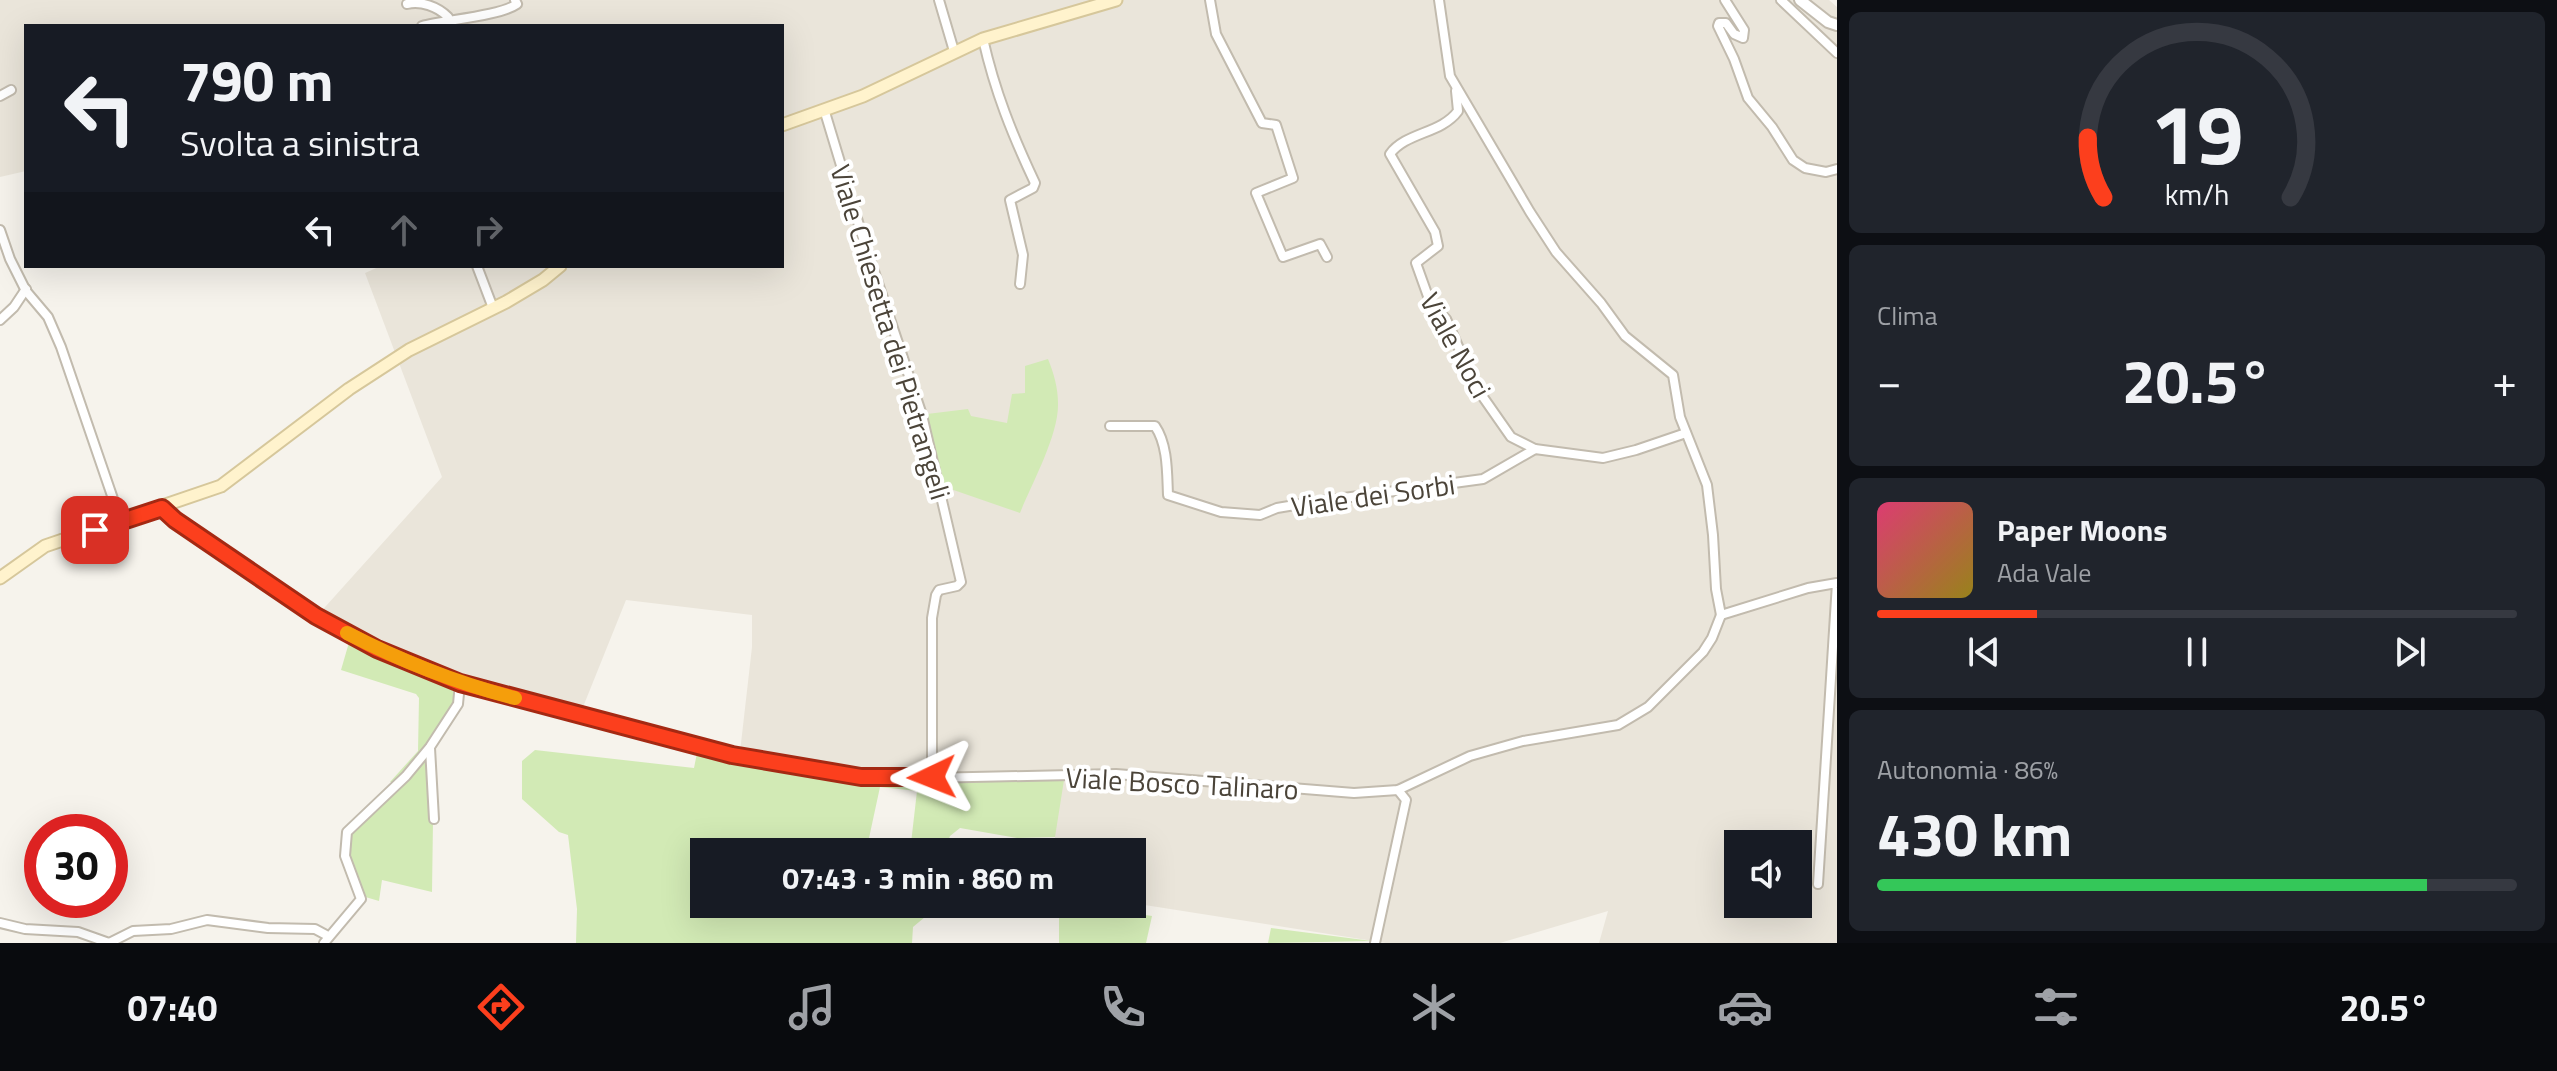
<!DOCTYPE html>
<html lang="it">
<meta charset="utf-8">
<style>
body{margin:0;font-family:"Titillium Web",sans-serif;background:#20242c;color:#f1f3f6;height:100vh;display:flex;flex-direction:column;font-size:30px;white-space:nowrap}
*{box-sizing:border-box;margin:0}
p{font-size:26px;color:#9ea1a6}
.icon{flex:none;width:44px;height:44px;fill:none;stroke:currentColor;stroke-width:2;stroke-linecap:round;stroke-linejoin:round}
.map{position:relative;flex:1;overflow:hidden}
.details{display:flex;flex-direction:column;gap:12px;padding:12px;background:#0d0f14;width:720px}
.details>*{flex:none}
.top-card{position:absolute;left:24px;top:24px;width:760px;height:244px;border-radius:0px;box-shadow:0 8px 32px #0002;background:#171b24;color:#f1f3f6;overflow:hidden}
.fabs{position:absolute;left:1724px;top:830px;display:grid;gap:16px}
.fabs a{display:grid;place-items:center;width:88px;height:88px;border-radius:0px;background:#171b24;box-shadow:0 8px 32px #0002;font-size:40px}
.speed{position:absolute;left:24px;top:814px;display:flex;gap:16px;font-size:40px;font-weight:700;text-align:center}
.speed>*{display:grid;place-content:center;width:104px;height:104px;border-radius:50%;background:#171b24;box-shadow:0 8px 32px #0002;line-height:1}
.speed .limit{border:12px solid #d22;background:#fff;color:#111}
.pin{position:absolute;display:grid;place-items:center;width:68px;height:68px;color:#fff;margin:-34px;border-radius:16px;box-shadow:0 4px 12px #0006}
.me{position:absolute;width:88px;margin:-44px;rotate:268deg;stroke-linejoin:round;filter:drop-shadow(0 0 6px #0008)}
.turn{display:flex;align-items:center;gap:28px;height:168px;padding:0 24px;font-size:36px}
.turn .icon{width:104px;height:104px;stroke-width:2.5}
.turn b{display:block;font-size:56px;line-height:68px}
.lanes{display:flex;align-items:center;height:76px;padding:0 24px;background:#0003;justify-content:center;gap:40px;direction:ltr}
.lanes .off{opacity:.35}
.big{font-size:60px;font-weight:700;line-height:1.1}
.details .widget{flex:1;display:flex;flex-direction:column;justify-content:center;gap:12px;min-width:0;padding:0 28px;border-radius:12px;background:#20242c}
.details .dial{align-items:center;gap:0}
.dial svg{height:208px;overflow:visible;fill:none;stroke:#363941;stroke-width:7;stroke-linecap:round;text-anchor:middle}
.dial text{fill:#f1f3f6;stroke:none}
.song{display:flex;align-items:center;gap:24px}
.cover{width:96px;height:96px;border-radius:12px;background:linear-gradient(135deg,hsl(340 70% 55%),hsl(50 70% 35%))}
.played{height:8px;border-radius:4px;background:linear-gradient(90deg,#fc3f1d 25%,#363941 25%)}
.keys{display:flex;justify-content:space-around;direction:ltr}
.heat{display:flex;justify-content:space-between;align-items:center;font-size:44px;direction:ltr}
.charge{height:12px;border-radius:6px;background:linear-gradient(90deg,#34c759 86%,#363941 0)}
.trip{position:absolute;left:690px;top:838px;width:456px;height:80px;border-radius:0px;background:#171b24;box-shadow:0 8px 32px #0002;font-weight:700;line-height:80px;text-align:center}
.menu{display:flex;height:128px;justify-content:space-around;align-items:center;background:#090b0e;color:#9ea1a6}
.menu .icon{width:56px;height:56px}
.menu .active{color:#fc3f1d}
.menu b{font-size:36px;color:#f1f3f6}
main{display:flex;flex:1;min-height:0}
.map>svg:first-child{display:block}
.residential{fill:#eae5da;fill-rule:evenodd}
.green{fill:#d2eab5}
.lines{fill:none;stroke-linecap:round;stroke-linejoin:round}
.minor-casing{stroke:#c2bbae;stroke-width:12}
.tertiary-casing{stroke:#c2bbae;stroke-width:14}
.secondary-casing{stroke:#d6c79b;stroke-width:15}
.minor{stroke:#fff;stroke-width:8}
.tertiary{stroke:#fff;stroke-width:10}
.secondary{stroke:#fff3cd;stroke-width:11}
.route-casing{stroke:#a42913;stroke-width:20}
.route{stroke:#fc3f1d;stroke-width:14}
.slow{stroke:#f59e0b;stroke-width:14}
.labels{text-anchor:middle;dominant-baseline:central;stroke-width:8;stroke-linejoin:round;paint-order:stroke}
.street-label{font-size:28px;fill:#4b4439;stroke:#fff}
</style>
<main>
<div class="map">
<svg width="1837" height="943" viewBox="0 0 1837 943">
<rect width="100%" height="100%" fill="#f6f3ec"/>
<path class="residential" d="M0,0H1829L1837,7V943H1599L1608,911L1500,943H1386L1132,903V852H1056L1051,777L893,774L740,752L752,647V615L626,600L581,712L472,687L317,616L442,477L365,273L381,266H782V26H26V171L0,177ZM1738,844H1798V904H1738Z"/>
<g class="green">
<path d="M1048,359C1054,374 1058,388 1058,403C1059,435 1032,483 1020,513L942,486L927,414L968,409L971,416L1007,423L1012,394L1025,393V366Z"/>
<path d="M350,639L449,683L456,698L452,711L398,782H390L418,751L419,698L416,694L341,670Z"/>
<path d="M698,748L881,780H1064L1055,837L1017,838L960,828L950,836L944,852H910L917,791L880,787L866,852H704V904H929L925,917L913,927L912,943H576L577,909L568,835L559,832L522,799V761L535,750L694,768Z"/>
<path d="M428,755L433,821L432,892L382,880L379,901L362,896L348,855V841L356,827L396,791Z"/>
<path d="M1059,904H1076L1152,916L1146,943H1059Z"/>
<path d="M1271,928L1372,941L1268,943Z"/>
</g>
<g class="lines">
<defs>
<g id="minor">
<path d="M939,0L954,51"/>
<path d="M1210,0L1216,34L1262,123L1276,125L1293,178L1256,193L1283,257L1320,244L1327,257"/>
<path d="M1439,0L1450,76L1530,212L1556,252L1601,303L1625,336L1673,375L1680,417L1707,485L1713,535L1716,589L1721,615"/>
<path d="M1725,0L1744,30L1743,38L1734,34L1726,23H1719L1718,26L1734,59L1748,98L1772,127L1793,160L1805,168L1826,172L1837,169"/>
<path d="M1781,0L1837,53"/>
<path d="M407,4C421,1 437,6 448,17L446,20"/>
<path d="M422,26C445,20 500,16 517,4L515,0"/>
<path d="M983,39C995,92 1012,134 1035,183L1033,188L1010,200L1023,255L1020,284"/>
<path d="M1456,91L1458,111C1441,134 1406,132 1390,154L1435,232L1438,246L1416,263L1430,302L1446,319L1476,387L1511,437L1535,449"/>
<path d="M0,96L11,90"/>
<path d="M824,109L862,235L922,415L961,582L957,586L939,590L936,595L932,618V777"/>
<path d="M0,230L10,259L26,291L48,317L61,347L121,522"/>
<path d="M477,266L493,308"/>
<path d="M0,320L14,307L26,289"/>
<path d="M1110,426H1155C1168,445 1167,473 1168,495L1221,512L1260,515L1277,508L1307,503L1483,479L1535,449L1603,458L1636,450L1686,433"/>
<path d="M162,508L175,520L316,616L377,649L460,683L732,755L882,779L1116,774L1354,793L1398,790L1470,756L1523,741L1618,725L1648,707L1703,652L1712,638L1721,615"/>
<path d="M1721,615L1808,588L1837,583L1818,884"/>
<path d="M430,748L434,819"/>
<path d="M0,923L25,929L78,932L109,943L133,931L171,929L207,920L268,928L315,929L328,936"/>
<path d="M324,943L361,899L345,856L347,832L406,776L430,747L458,704L460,683"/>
<path d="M1375,943L1406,800L1398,790"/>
</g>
<path id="tertiary" d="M1800,0L1828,22L1837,25"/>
<g id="secondary">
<path d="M782,125L863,96L983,39L1116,0"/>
<path d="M0,578L45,546L221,486L349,389L409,350L506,302L543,280L560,266"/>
</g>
</defs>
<use href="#minor" class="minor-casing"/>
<use href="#tertiary" class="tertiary-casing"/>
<use href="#secondary" class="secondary-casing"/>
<use href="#minor" class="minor"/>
<use href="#tertiary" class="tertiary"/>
<use href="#secondary" class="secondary"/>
</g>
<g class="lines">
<defs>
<path id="route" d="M95,530L162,508L175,520L316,616L377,649L460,683L732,755L861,777H932"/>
</defs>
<use href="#route" class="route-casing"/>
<use href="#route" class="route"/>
<path class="slow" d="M347,633C401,661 456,683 515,698"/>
</g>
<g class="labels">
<g class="street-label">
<text transform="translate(891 332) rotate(73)">Viale Chiesetta dei Pietrangeli</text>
<text transform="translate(1456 345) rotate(61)">Viale Noci</text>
<text transform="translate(1373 495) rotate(-8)">Viale dei Sorbi</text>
<text transform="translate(1182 783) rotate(3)">Viale Bosco Talinaro</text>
</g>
</g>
</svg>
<div class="fabs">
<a><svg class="icon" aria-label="sound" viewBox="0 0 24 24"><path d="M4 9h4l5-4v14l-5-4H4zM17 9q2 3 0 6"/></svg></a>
</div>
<div class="speed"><div class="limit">30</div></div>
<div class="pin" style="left:95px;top:530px;background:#d93025"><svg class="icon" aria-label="arrive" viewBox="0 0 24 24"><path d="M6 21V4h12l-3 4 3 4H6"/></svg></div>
<svg class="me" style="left:932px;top:777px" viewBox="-20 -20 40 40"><path d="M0-17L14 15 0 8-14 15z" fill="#fc3f1d" stroke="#fff" stroke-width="4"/></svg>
<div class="trip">07:43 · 3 min · 860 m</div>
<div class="top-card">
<div class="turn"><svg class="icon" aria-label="left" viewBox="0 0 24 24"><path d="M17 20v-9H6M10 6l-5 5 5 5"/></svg><div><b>790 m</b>Svolta a sinistra</div></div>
<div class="lanes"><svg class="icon" aria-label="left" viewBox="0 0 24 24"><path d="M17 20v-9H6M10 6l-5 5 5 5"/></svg><svg class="icon off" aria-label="ahead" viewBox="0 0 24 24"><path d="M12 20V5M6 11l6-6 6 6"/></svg><svg class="icon off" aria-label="right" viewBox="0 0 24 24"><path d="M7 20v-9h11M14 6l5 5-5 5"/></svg></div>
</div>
</div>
<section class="details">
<div class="widget dial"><svg viewBox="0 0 100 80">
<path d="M14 69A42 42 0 1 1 86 69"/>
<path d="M14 69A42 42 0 0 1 8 46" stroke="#fc3f1d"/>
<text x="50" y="56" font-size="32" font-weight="700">19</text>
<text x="50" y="72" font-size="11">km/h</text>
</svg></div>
<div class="widget"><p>Clima</p>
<div class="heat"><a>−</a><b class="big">20.5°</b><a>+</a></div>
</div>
<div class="widget">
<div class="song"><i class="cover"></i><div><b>Paper Moons</b><p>Ada Vale</p></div></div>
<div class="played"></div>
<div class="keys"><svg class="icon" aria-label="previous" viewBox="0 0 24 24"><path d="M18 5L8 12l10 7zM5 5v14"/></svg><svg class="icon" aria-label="pause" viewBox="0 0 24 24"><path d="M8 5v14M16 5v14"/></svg><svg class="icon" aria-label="next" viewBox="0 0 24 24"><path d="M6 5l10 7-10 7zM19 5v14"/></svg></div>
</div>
<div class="widget"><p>Autonomia · 86%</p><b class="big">430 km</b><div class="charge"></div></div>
</section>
</main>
<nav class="menu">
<b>07:40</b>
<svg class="icon active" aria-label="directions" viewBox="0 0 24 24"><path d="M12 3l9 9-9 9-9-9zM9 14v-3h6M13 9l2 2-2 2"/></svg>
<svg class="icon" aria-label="music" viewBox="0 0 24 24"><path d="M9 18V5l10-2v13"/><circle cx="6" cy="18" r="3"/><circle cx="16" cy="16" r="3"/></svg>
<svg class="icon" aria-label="phone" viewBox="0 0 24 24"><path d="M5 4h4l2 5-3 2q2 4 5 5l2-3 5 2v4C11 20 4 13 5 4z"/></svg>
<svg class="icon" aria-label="climate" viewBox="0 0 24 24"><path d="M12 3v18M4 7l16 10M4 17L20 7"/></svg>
<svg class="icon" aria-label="car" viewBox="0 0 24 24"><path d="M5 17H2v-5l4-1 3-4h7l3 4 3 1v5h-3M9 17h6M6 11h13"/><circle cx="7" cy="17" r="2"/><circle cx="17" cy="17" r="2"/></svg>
<svg class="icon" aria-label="filters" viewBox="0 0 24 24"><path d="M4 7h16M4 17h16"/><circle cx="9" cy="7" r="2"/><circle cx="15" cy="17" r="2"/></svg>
<b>20.5°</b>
</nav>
